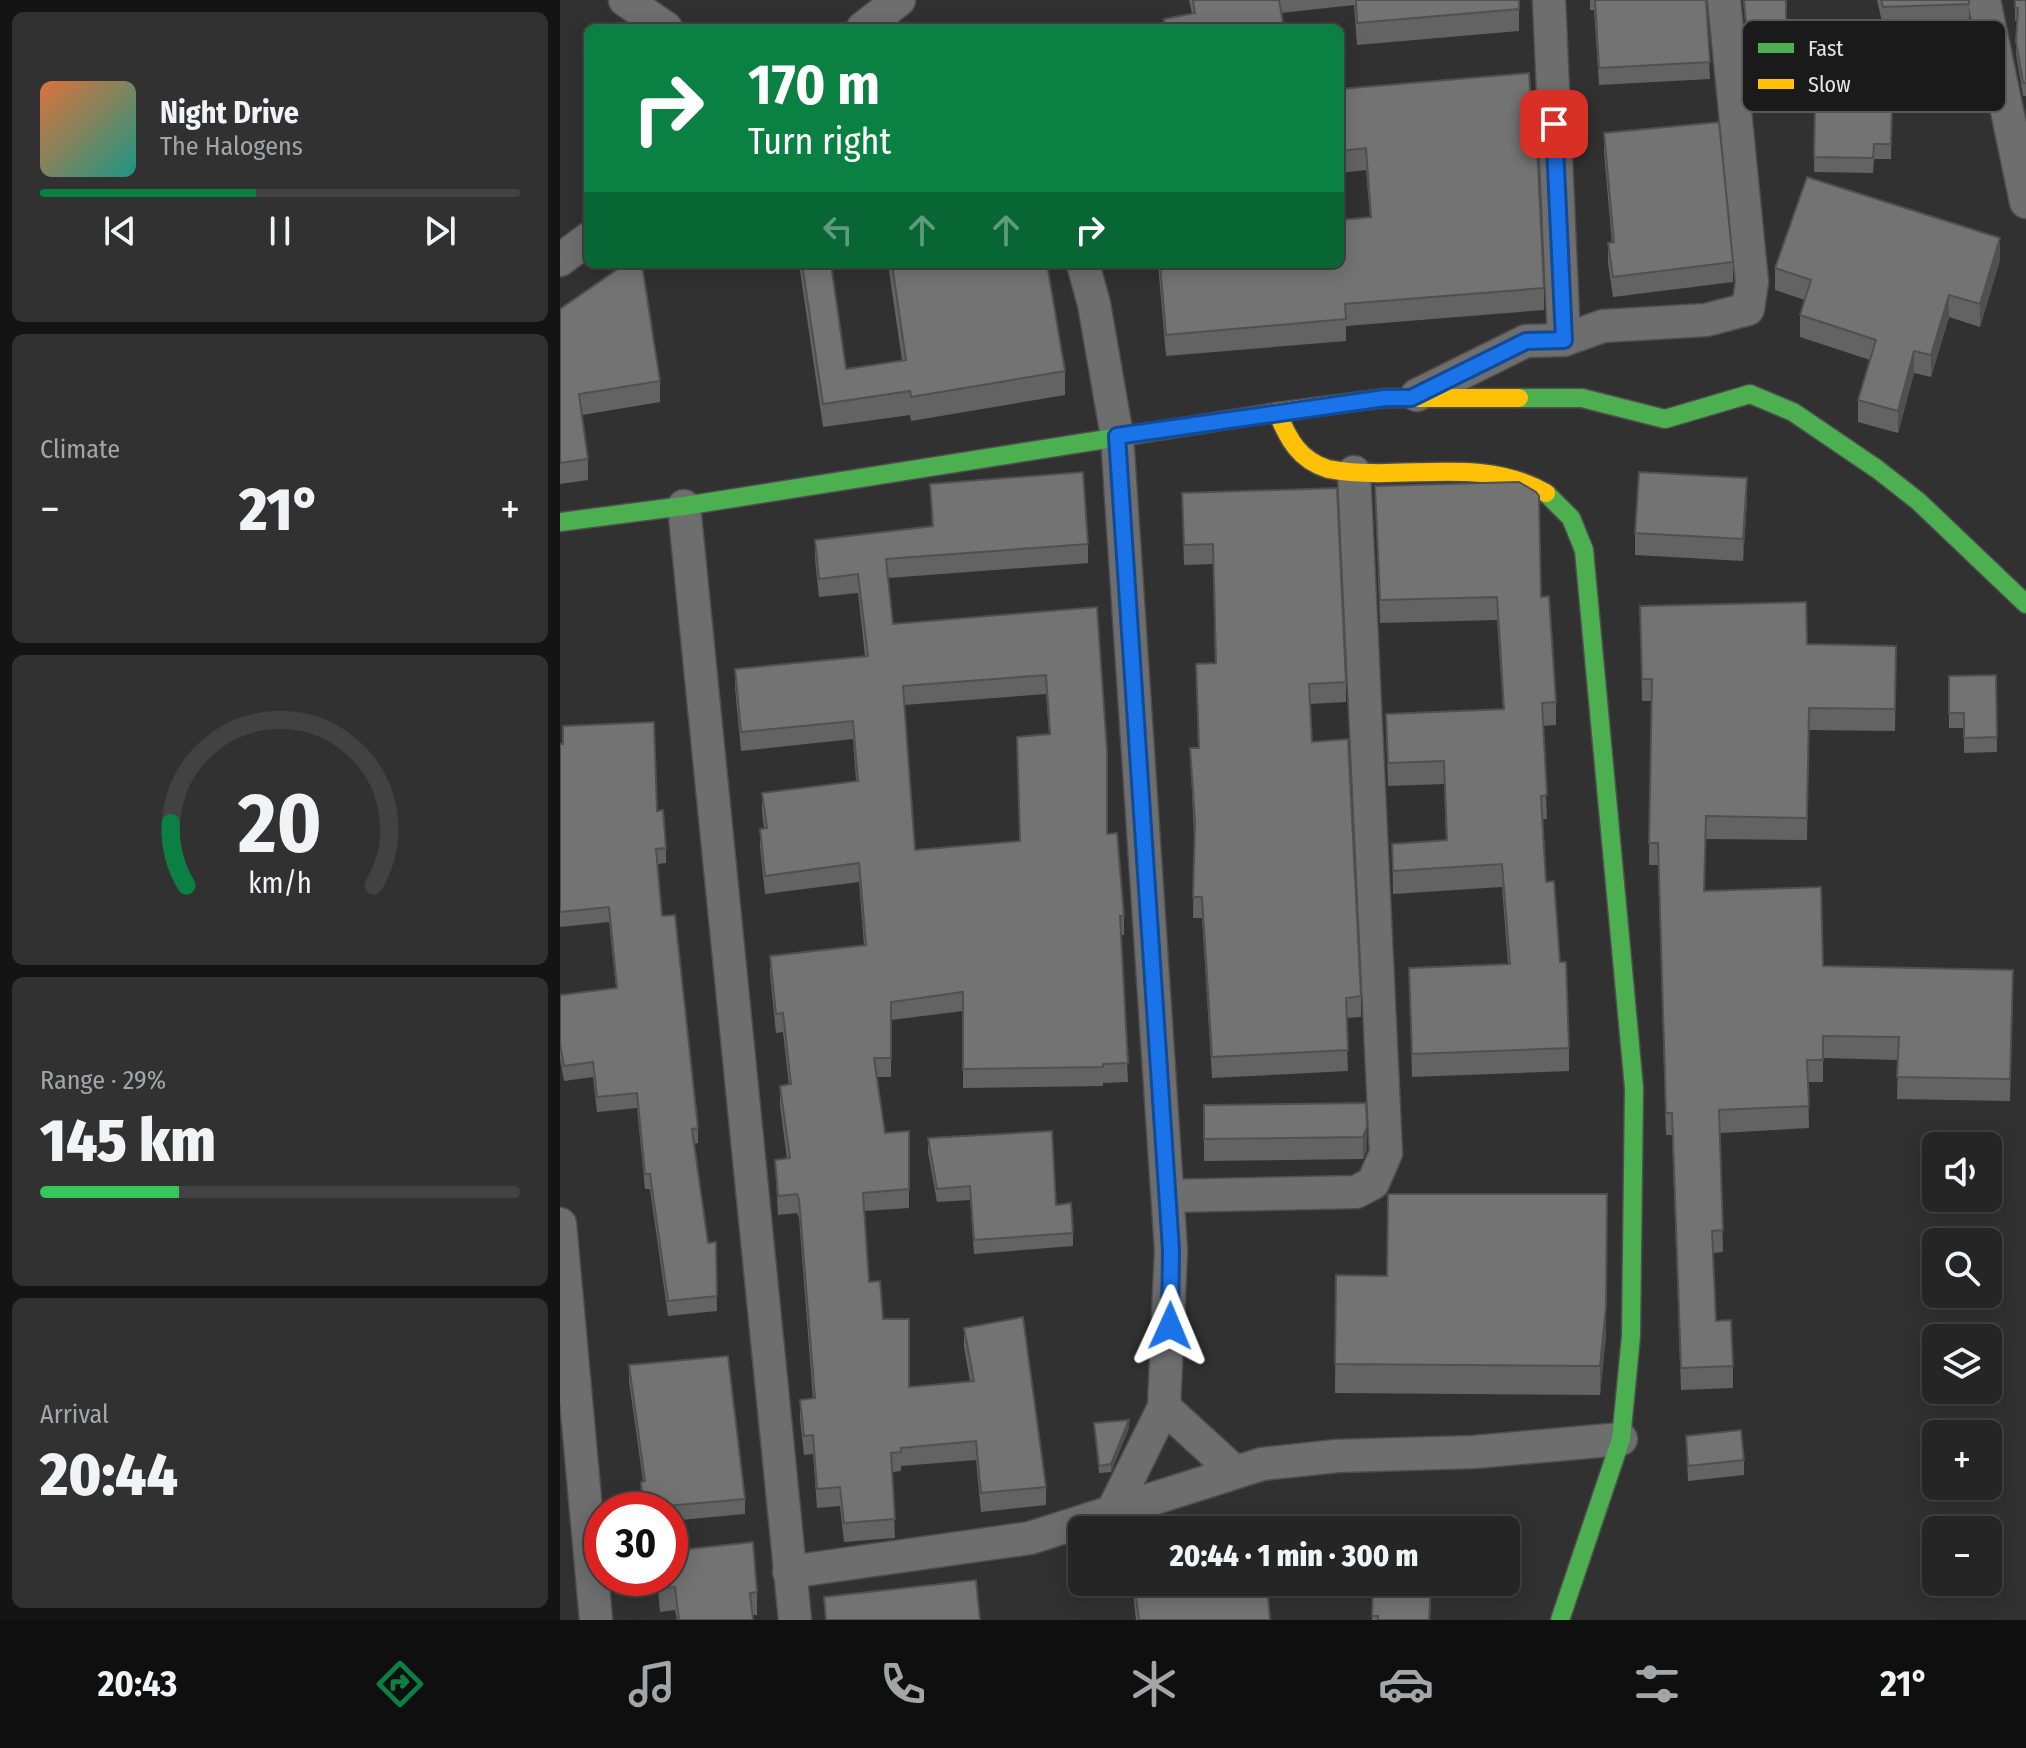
<!DOCTYPE html>
<meta charset="utf-8">
<style>
body{margin:0;font-family:"Fira Sans Condensed",sans-serif;background:#313132;color:#f1f3f6;height:100vh;display:flex;flex-direction:column;font-size:30px;white-space:nowrap}
*{box-sizing:border-box;margin:0}
p{font-size:26px;color:#a3a5a7}
.icon{flex:none;width:44px;height:44px;fill:none;stroke:currentColor;stroke-width:2;stroke-linecap:round;stroke-linejoin:round}
.map{position:relative;flex:1;overflow:hidden}
.panel{display:flex;flex-direction:column;gap:12px;padding:12px;background:#141414;width:560px}
.panel>*{flex:none}
.banner{position:absolute;left:24px;top:24px;width:760px;height:244px;border-radius:12px;box-shadow:0 4px 20px #0003,0 0 0 2px #424242;background:#0b8043;color:#fff;overflow:hidden}
.fabs{position:absolute;left:1362px;top:1132px;display:grid;gap:16px}
.fabs a{display:grid;place-items:center;width:80px;height:80px;border-radius:12px;background:#252525;box-shadow:0 4px 20px #0003,0 0 0 2px #424242;font-size:40px}
.speed{position:absolute;left:24px;top:1492px;display:flex;gap:16px;font-size:40px;font-weight:700;text-align:center}
.speed>*{display:grid;place-content:center;width:104px;height:104px;border-radius:50%;background:#252525;box-shadow:0 4px 20px #0003,0 0 0 2px #424242;line-height:1}
.speed .limit{border:12px solid #d22;background:#fff;color:#111}
.pin{position:absolute;display:grid;place-items:center;width:68px;height:68px;color:#fff;margin:-34px;border-radius:16px;box-shadow:0 4px 12px #0006}
.me{position:absolute;width:88px;margin:-44px;rotate:1deg;stroke-linejoin:round;filter:drop-shadow(0 0 6px #0008)}
.turn{display:flex;align-items:center;gap:28px;height:168px;padding:0 32px;font-size:36px}
.turn .icon{width:104px;height:104px;stroke-width:2.5}
.turn b{display:block;font-size:56px;line-height:68px}
.lanes{display:flex;align-items:center;height:76px;padding:0 32px;background:#0003;justify-content:center;gap:40px;direction:ltr}
.lanes .off{opacity:.35}
.big{font-size:60px;font-weight:800;line-height:1.1}
.panel .tile{flex:1;display:flex;flex-direction:column;justify-content:center;gap:12px;min-width:0;padding:0 28px;border-radius:12px;background:#313132}
.panel .dial{align-items:center;gap:0}
.dial svg{height:208px;overflow:visible;fill:none;stroke:#424242;stroke-width:7;stroke-linecap:round;text-anchor:middle}
.dial text{fill:#f1f3f6;stroke:none}
.song{display:flex;align-items:center;gap:24px}
.cover{width:96px;height:96px;border-radius:12px;background:linear-gradient(135deg,hsl(20 70% 55%),hsl(170 70% 35%))}
.played{height:8px;border-radius:4px;background:linear-gradient(90deg,#0b8043 45%,#424242 45%)}
.keys{display:flex;justify-content:space-around;direction:ltr}
.heat{display:flex;justify-content:space-between;align-items:center;font-size:44px;direction:ltr}
.charge{height:12px;border-radius:6px;background:linear-gradient(90deg,#34c759 29%,#424242 0)}
.trip{position:absolute;left:508px;top:1516px;width:452px;height:80px;border-radius:12px;background:#252525;box-shadow:0 4px 20px #0003,0 0 0 2px #424242;font-weight:800;line-height:80px;text-align:center}
.tab-bar{display:flex;height:128px;justify-content:space-around;align-items:center;background:#0f0f0f;color:#a3a5a7}
.tab-bar .icon{width:56px;height:56px}
.tab-bar .current{color:#0b8043}
.tab-bar b{font-size:36px;color:#f1f3f6}
main{display:flex;flex:1;min-height:0}
.map>svg:first-child{display:block}
.lines{fill:none;stroke-linecap:round;stroke-linejoin:round}
.street-casing{stroke:#4e4e4e;stroke-width:35}
.fast-casing{stroke:#4e4e4e;stroke-width:21}
.slow-casing{stroke:#4e4e4e;stroke-width:21}
.street{stroke:#6d6e6d;stroke-width:32}
.fast{stroke:#4caf50;stroke-width:18}
.slow{stroke:#ffc107;stroke-width:18}
.wall{fill:#626362;fill-rule:evenodd}
.shaded-wall{fill:#505050}
.building{fill:#727372;stroke:#505050;stroke-width:2;fill-rule:evenodd}
.route-casing{stroke:#114b97;stroke-width:20}
.route{stroke:#1a73e8;stroke-width:14}
.key{fill:#191a19;stroke:#565756;stroke-width:2}
.key-label{font-size:22px;fill:#e4e5e4}
</style>
<main>
<section class="panel">
<div class="tile">
<div class="song"><i class="cover"></i><div><b>Night Drive</b><p>The Halogens</p></div></div>
<div class="played"></div>
<div class="keys"><svg class="icon" aria-label="previous" viewBox="0 0 24 24"><path d="M18 5L8 12l10 7zM5 5v14"/></svg><svg class="icon" aria-label="pause" viewBox="0 0 24 24"><path d="M8 5v14M16 5v14"/></svg><svg class="icon" aria-label="next" viewBox="0 0 24 24"><path d="M6 5l10 7-10 7zM19 5v14"/></svg></div>
</div>
<div class="tile"><p>Climate</p>
<div class="heat"><a>−</a><b class="big">21°</b><a>+</a></div>
</div>
<div class="tile dial"><svg viewBox="0 0 100 80">
<path d="M14 69A42 42 0 1 1 86 69"/>
<path d="M14 69A42 42 0 0 1 8 45" stroke="#0b8043"/>
<text x="50" y="56" font-size="32" font-weight="700">20</text>
<text x="50" y="72" font-size="11">km/h</text>
</svg></div>
<div class="tile"><p>Range · 29%</p><b class="big">145 km</b><div class="charge"></div></div>
<div class="tile"><p>Arrival</p><b class="big">20:44</b></div>
</section>
<div class="map">
<svg width="1466" height="1620" viewBox="0 0 1466 1620">
<rect width="100%" height="100%" fill="#313131"/>
<g class="lines">
<defs>
<g id="street">
<path d="M65,0L106,28"/>
<path d="M989,0L1004,340"/>
<path d="M1424,0L1466,202"/>
<path d="M303,28L339,0"/>
<path d="M0,260L28,239"/>
<path d="M523,264L534,304L557,436L611,1250L604,1407L552,1512"/>
<path d="M857,395L966,341L1004,340L1043,326L1146,320L1188,309L1192,282L1164,0"/>
<path d="M124,506L235,1620"/>
<path d="M608,1196L796,1192L813,1183L826,1153L794,472"/>
<path d="M0,1224L36,1620"/>
<path d="M604,1407L675,1472"/>
<path d="M229,1572L470,1538L702,1464L777,1456L914,1452L1061,1439"/>
</g>
<g id="fast">
<path d="M959,398H1022L1105,419L1190,394L1233,412L1317,469L1358,501L1466,604"/>
<path d="M986,493L1011,518L1024,550L1074,1088L1071,1336L1061,1439L1000,1620"/>
<path d="M0,522L124,506L718,412"/>
</g>
<g id="slow">
<path d="M717,412C728,439 739,460 768,469C842,483 918,454 986,493"/>
<path d="M718,412L825,398H959"/>
</g>
</defs>
<use href="#street" class="street-casing"/>
<use href="#fast" class="fast-casing"/>
<use href="#slow" class="slow-casing"/>
<use href="#street" class="street"/>
<use href="#fast" class="fast"/>
<use href="#slow" class="slow"/>
</g>
<g class="wall">
<path d="M629,0H959V31L797,45L794,5L721,13L724,28H604V19L632,13Z"/>
<path d="M1030,0H1146L1150,79L1039,85L1034,10H1030Z"/>
<path d="M1183,0H1226V28L1186,30Z"/>
<path d="M1317,0H1409V22L1323,26Z"/>
<path d="M1455,0H1466V96H1463L1456,54L1457,21H1455Z"/>
<path d="M780,89L984,288V310L786,326V341L606,356L598,264H780L810,217L806,170L780,173Z"/>
<path d="M1255,106L1332,107L1331,159H1314L1313,173L1254,172Z"/>
<path d="M1044,133L1173,262V282L1053,297L1048,263V243H1052L1044,153Z"/>
<path d="M1440,260L1420,327L1389,317L1371,377L1354,373L1338,433L1298,422V400L1310,360L1240,337V315L1245,300L1215,290V268Z"/>
<path d="M239,264H273V269H272L286,369L342,360L328,264H487L505,371V395L351,421L350,415L263,427Z"/>
<path d="M0,309L100,381V402L22,415L28,459V480L0,484Z"/>
<path d="M370,484L528,544V563L328,578L333,624L537,607L547,834L564,916V935H561L568,1082L543,1083V1086L403,1088V1011L331,1020V1077H317L325,1133L349,1131V1208L304,1211L309,1282L349,1387L410,1381L404,1347V1328L486,1487V1505L421,1512L416,1460L341,1466V1471L332,1472L335,1538L284,1542L280,1506L257,1508L253,1454L244,1455L240,1419V1400L253,1399L239,1218L237,1213L218,1215L215,1160L227,1159L220,1105V1086L229,1085L223,1032L216,1033L210,974V956L304,945L299,882L205,894L200,847V829L204,828L202,812V793L296,781L293,739L181,751L175,688V669L305,656L298,593L259,597L255,559V540L372,526ZM486,694L489,734L457,737L460,841L355,850L344,705Z"/>
<path d="M815,486L981,597L996,702V725L983,726L987,819H983L986,882L1000,962L1009,1048V1071L852,1077L849,968L948,964L942,887L833,894L832,844L886,840L884,784L828,786L826,714L943,709L937,620L820,623Z"/>
<path d="M622,493L786,682V702L750,704L752,742L801,996V1017L786,1018L788,1071L652,1078L642,918H633L634,836L630,748H638L636,664L655,663L653,564L624,565Z"/>
<path d="M1187,500L1183,561L1075,555V533Z"/>
<path d="M1080,606L1247,644L1336,668L1335,731L1249,730L1247,840L1146,839L1144,891L1263,966L1453,992L1450,1101L1337,1099L1338,1060L1263,1058V1082H1248L1249,1128L1160,1133L1163,1252L1153,1253L1156,1321L1173,1366V1388L1121,1390L1112,1135H1106L1098,865H1089L1091,701H1082Z"/>
<path d="M1436,675L1437,752L1404,753V728H1389V676Z"/>
<path d="M3,726L97,811L106,848V863L98,864L102,916L138,1128V1143L134,1144L148,1243L156,1242L157,1311L108,1316L90,1189H85L77,1108L37,1112L33,1077L4,1081L0,1059V995L56,988L49,922L0,927V744H3Z"/>
<path d="M806,1103L807,1149L803,1159L644,1161V1105Z"/>
<path d="M368,1138L496,1205L513,1233V1246L414,1254L410,1200L377,1202L368,1152Z"/>
<path d="M776,1275L1046,1335L1040,1395L775,1393Z"/>
<path d="M69,1365L185,1499V1514L110,1521V1510H82L81,1482L83,1481L69,1381Z"/>
<path d="M534,1423L569,1428L551,1472L539,1473Z"/>
<path d="M1126,1436L1184,1460V1475L1128,1481Z"/>
<path d="M97,1578H110L197,1592V1615H192L193,1620H117L115,1610L100,1612Z"/>
<path d="M572,1582H707L710,1620H576Z"/>
<path d="M813,1582L871,1599L870,1620H812Z"/>
</g>
<g class="shaded-wall">
<path d="M1440,238V260L1420,327V304Z"/>
<path d="M1389,295V317L1371,377V355Z"/>
<path d="M1354,351V373L1338,433V411Z"/>
<path d="M1187,478V500L1183,561V539Z"/>
<path d="M807,1127V1149L803,1159V1137Z"/>
<path d="M1047,1194L1046,1335L1040,1395V1366Z"/>
<path d="M569,1420V1428L551,1472V1464Z"/>
</g>
<g class="building">
<path d="M633,0H719L724,28H605L604,19L635,13Z"/>
<path d="M796,0H959V9L797,23Z"/>
<path d="M1035,0H1146L1150,62L1039,68Z"/>
<path d="M1184,0H1226V20L1186,22Z"/>
<path d="M1321,0H1409V4L1323,7Z"/>
<path d="M1455,0H1466V83H1463L1456,41L1458,8H1455Z"/>
<path d="M969,73L974,145H977L984,288L785,304L786,319L606,335L600,264H780V220L811,217L806,148L780,151V89Z"/>
<path d="M1271,98H1303V106L1332,107L1331,144H1314L1313,158L1254,157L1255,106H1271Z"/>
<path d="M1159,122L1173,262L1053,277L1048,243L1054,242L1044,133Z"/>
<path d="M1247,177L1440,238L1420,304L1389,295L1371,355L1354,351L1338,411L1298,400L1316,340L1240,315L1251,280L1215,268Z"/>
<path d="M65,264H82L100,381L19,394L28,459L0,463V309Z"/>
<path d="M242,264H271L286,369L346,360L332,264H487L505,371L351,397L350,391L263,404Z"/>
<path d="M523,472L528,544L326,559L333,624L537,607L547,751V834L557,833L564,916H560L568,1063L543,1064V1067L403,1069V992L331,1002V1058H314L325,1133L349,1131V1189L303,1193L309,1282L320,1281L323,1319H349V1387L414,1381L404,1328L463,1317L486,1487L421,1493L416,1441L341,1448V1452L331,1453L335,1519L284,1523L280,1487L257,1489L253,1435L244,1436L240,1400L255,1398L239,1199L237,1194L218,1196L215,1160L230,1158L220,1086L231,1084L223,1013L216,1014L210,956L306,945L299,863L205,876L200,829L207,828L202,793L298,781L293,721L181,732L175,669L308,656L298,574L259,579L255,540L373,526L370,484ZM486,675L490,734L457,737L460,841L355,850L343,686Z"/>
<path d="M1079,472L1187,478L1183,539L1075,533Z"/>
<path d="M959,482L976,492L979,496L981,597L989,596L996,702L982,703L987,795L981,796L986,882L994,881L1000,962H1006L1009,1048L852,1054L849,968L950,964L942,864L833,871L832,844L887,840L884,761L828,763L826,714L944,709L937,597L820,600L815,486Z"/>
<path d="M777,488L786,682L749,684L752,742L788,739L801,996L786,998L788,1050L652,1057L642,897H633L635,821L630,748H639L636,664L656,663L653,544L624,545L622,493Z"/>
<path d="M1246,602L1247,644L1336,646L1335,709L1249,708L1247,818L1146,816L1144,891L1261,887L1263,966L1453,970L1450,1079L1337,1077L1339,1037L1263,1036V1060H1247L1249,1106L1159,1110L1163,1230L1152,1231L1156,1321L1171,1320L1173,1366L1121,1368L1112,1113H1106L1098,843H1089L1092,679H1082L1080,606Z"/>
<path d="M1436,675L1437,737L1404,738V713H1389V676Z"/>
<path d="M94,722L97,811L103,810L106,848L96,849L102,916L115,915L138,1128L132,1129L148,1243L156,1242L157,1296L108,1301L90,1174H85L77,1093L37,1097L33,1062L4,1066L0,1044V995L57,988L49,907L0,912V744H3V726Z"/>
<path d="M806,1103L807,1127L803,1137L644,1139V1105Z"/>
<path d="M492,1131L496,1205L511,1203L513,1233L414,1240L410,1186L377,1189L368,1138Z"/>
<path d="M828,1194H1047L1046,1306L1040,1366L775,1364L776,1275L827,1276Z"/>
<path d="M168,1356L185,1499L83,1508L81,1482L85,1481L69,1365Z"/>
<path d="M569,1420L551,1464L539,1466L534,1423Z"/>
<path d="M1181,1430L1184,1460L1128,1466L1126,1436Z"/>
<path d="M634,1516L636,1530H568L567,1525Z"/>
<path d="M704,1528V1530H678Z"/>
<path d="M193,1542L197,1592L190,1593L193,1620H119L115,1587L100,1589L99,1578H110V1551Z"/>
<path d="M416,1580L420,1620H266L264,1597Z"/>
<path d="M574,1582H707L710,1620H579Z"/>
<path d="M813,1582L871,1584L869,1620H818V1616H812Z"/>
</g>
<g class="lines">
<defs>
<path id="route" d="M610,1326L611,1250L557,436L825,398H851L966,341L1004,340L994,124"/>
</defs>
<use href="#route" class="route-casing"/>
<use href="#route" class="route"/>
</g>
<rect x="1182" y="20" width="264" height="92" rx="12" class="key"/>
<rect x="1198" y="43" width="36" height="10" fill="#4caf50"/>
<rect x="1198" y="79" width="36" height="10" fill="#ffc107"/>
<g class="key-label">
<text x="1248" y="56">Fast</text>
<text x="1248" y="92">Slow</text>
</g>
</svg>
<div class="fabs">
<a><svg class="icon" aria-label="sound" viewBox="0 0 24 24"><path d="M4 9h4l5-4v14l-5-4H4zM17 9q2 3 0 6"/></svg></a>
<a><svg class="icon" aria-label="search" viewBox="0 0 24 24"><circle cx="10" cy="10" r="6"/><path d="M15 15l6 6"/></svg></a>
<a><svg class="icon" aria-label="layers" viewBox="0 0 24 24"><path d="M12 4l9 5-9 5-9-5zM3 14l9 5 9-5"/></svg></a>
<a>+</a>
<a>−</a>
</div>
<div class="speed"><div class="limit">30</div></div>
<div class="pin" style="left:994px;top:124px;background:#d93025"><svg class="icon" aria-label="arrive" viewBox="0 0 24 24"><path d="M6 21V4h12l-3 4 3 4H6"/></svg></div>
<svg class="me" style="left:610px;top:1326px" viewBox="-20 -20 40 40"><path d="M0-17L14 15 0 8-14 15z" fill="#1a73e8" stroke="#fff" stroke-width="4"/></svg>
<div class="trip">20:44 · 1 min · 300 m</div>
<div class="banner">
<div class="turn"><svg class="icon" aria-label="right" viewBox="0 0 24 24"><path d="M7 20v-9h11M14 6l5 5-5 5"/></svg><div><b>170 m</b>Turn right</div></div>
<div class="lanes"><svg class="icon off" aria-label="left" viewBox="0 0 24 24"><path d="M17 20v-9H6M10 6l-5 5 5 5"/></svg><svg class="icon off" aria-label="ahead" viewBox="0 0 24 24"><path d="M12 20V5M6 11l6-6 6 6"/></svg><svg class="icon off" aria-label="ahead" viewBox="0 0 24 24"><path d="M12 20V5M6 11l6-6 6 6"/></svg><svg class="icon" aria-label="right" viewBox="0 0 24 24"><path d="M7 20v-9h11M14 6l5 5-5 5"/></svg></div>
</div>
</div>
</main>
<nav class="tab-bar">
<b>20:43</b>
<svg class="icon current" aria-label="directions" viewBox="0 0 24 24"><path d="M12 3l9 9-9 9-9-9zM9 14v-3h6M13 9l2 2-2 2"/></svg>
<svg class="icon" aria-label="music" viewBox="0 0 24 24"><path d="M9 18V5l10-2v13"/><circle cx="6" cy="18" r="3"/><circle cx="16" cy="16" r="3"/></svg>
<svg class="icon" aria-label="phone" viewBox="0 0 24 24"><path d="M5 4h4l2 5-3 2q2 4 5 5l2-3 5 2v4C11 20 4 13 5 4z"/></svg>
<svg class="icon" aria-label="climate" viewBox="0 0 24 24"><path d="M12 3v18M4 7l16 10M4 17L20 7"/></svg>
<svg class="icon" aria-label="car" viewBox="0 0 24 24"><path d="M5 17H2v-5l4-1 3-4h7l3 4 3 1v5h-3M9 17h6M6 11h13"/><circle cx="7" cy="17" r="2"/><circle cx="17" cy="17" r="2"/></svg>
<svg class="icon" aria-label="filters" viewBox="0 0 24 24"><path d="M4 7h16M4 17h16"/><circle cx="9" cy="7" r="2"/><circle cx="15" cy="17" r="2"/></svg>
<b>21°</b>
</nav>
